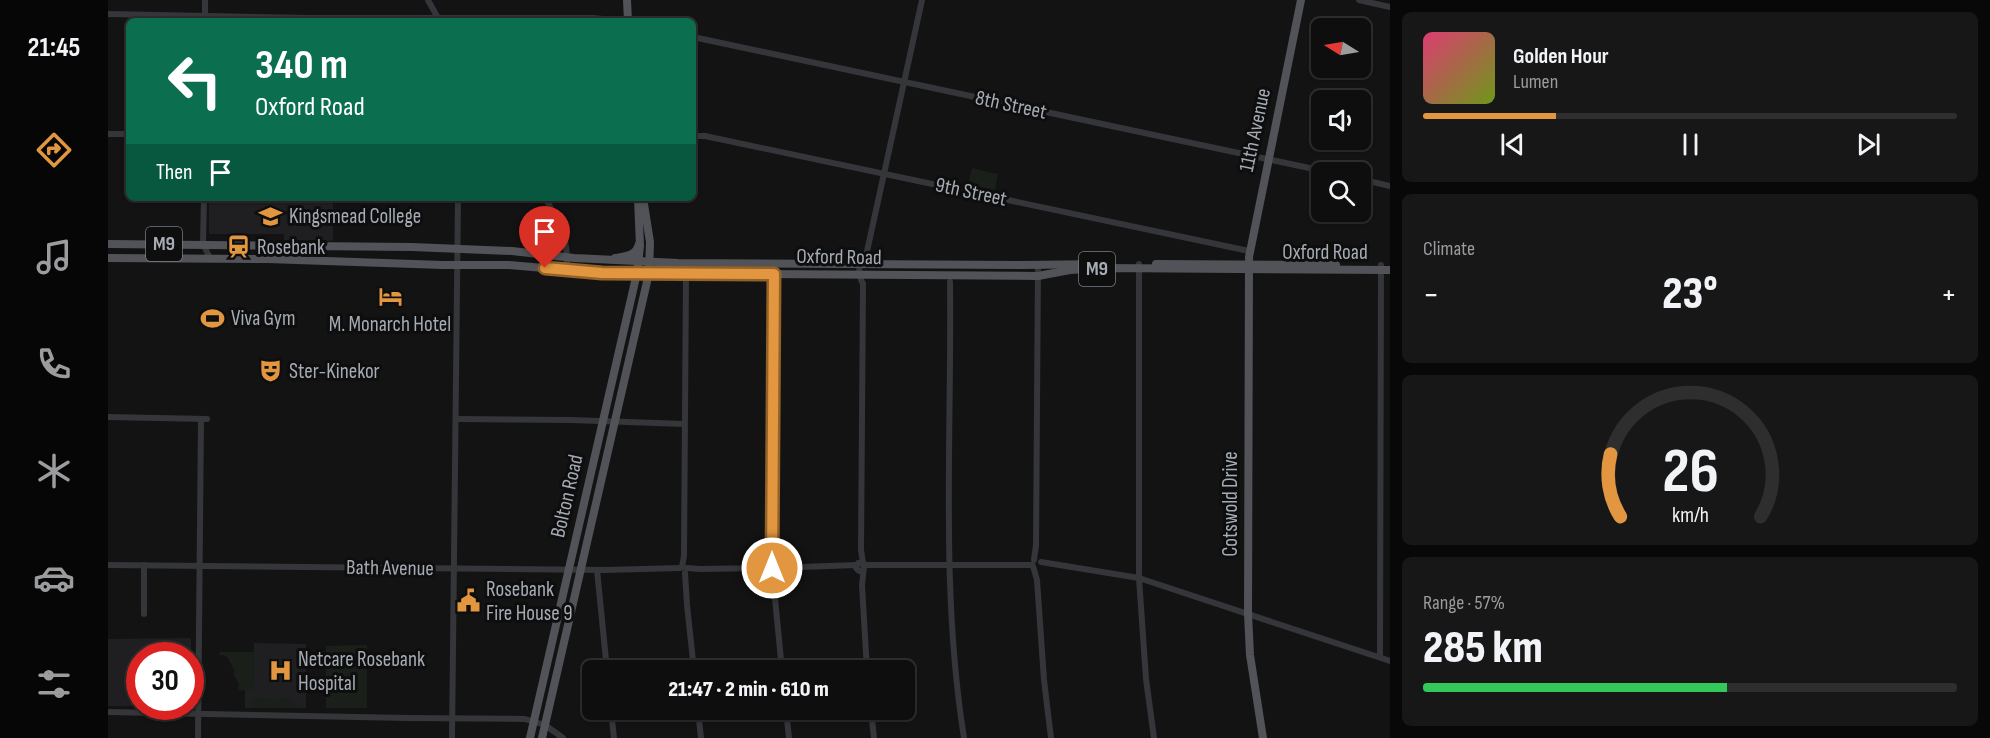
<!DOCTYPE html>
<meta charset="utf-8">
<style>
body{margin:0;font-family:"Sofia Sans Condensed",sans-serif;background:#171718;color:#f1f3f6;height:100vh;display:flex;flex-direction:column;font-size:22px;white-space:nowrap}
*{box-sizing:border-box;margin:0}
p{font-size:20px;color:#9b9c9e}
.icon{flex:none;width:33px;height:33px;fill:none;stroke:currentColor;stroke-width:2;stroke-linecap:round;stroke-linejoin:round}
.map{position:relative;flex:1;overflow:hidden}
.sheet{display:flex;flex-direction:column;gap:12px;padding:12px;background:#080808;width:600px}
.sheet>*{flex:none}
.hud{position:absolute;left:18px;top:18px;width:570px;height:183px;border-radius:9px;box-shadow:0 2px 4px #0004,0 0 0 2px #2e2e2f;background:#0b6e4f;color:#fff;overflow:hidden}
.needle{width:39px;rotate:281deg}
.tools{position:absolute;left:1203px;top:18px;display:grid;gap:12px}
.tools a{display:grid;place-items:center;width:60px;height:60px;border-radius:9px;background:#0e0e0f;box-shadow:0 2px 4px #0004,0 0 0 2px #2e2e2f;font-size:30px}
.speed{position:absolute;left:18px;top:642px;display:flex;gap:12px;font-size:30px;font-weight:700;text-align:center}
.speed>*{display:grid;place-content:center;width:78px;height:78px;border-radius:50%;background:#0e0e0f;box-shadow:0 2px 4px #0004,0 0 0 2px #2e2e2f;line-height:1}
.speed .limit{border:9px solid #d22;background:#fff;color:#111}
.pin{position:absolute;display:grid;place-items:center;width:51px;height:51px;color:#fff;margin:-62px -26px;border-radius:50% 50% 50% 0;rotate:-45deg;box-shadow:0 0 6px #0007}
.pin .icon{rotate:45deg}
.me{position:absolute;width:66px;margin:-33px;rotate:0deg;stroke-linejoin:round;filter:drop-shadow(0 0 4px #0008)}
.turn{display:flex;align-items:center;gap:21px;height:126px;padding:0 30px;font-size:27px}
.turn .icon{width:78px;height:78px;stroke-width:2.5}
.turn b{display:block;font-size:42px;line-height:51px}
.then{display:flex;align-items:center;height:57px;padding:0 30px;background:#0003;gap:12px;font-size:22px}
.big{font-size:45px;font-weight:800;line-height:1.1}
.sheet .widget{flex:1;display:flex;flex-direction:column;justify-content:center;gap:9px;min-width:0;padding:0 21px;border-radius:9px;background:#171718}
.sheet .dial{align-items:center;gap:0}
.dial svg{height:156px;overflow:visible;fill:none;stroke:#2e2e2f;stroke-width:7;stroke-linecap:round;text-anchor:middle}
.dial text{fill:#f1f3f6;stroke:none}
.song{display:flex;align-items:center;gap:18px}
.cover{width:72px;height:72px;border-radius:9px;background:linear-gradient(135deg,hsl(340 70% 55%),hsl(80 70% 35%))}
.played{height:6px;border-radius:3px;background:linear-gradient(90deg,#e1963f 25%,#2e2e2f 25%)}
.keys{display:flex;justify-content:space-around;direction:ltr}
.heat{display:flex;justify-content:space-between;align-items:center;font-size:33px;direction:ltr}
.charge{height:9px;border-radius:4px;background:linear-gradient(90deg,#34c759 57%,#2e2e2f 0)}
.trip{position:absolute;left:474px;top:660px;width:333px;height:60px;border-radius:9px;background:#0e0e0f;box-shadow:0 2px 4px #0004,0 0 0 2px #2e2e2f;font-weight:800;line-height:60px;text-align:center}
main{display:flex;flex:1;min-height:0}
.tabs{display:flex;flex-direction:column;width:108px;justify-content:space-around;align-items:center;background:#060606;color:#9b9c9e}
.tabs .icon{width:42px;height:42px}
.tabs .selected{color:#e1963f}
.tabs b{font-size:27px;color:#f1f3f6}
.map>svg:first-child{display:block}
.built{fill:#1f1f21}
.green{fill:#1a1f1a}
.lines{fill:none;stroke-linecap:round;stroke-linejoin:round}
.minor{stroke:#343639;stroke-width:6}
.major{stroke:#515358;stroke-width:8}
.route-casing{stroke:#926229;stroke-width:15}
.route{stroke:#e1963f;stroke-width:10}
.labels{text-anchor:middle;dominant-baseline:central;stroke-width:6;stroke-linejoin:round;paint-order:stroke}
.shield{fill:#0e0e0f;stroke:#787d82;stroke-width:1.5}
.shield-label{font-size:20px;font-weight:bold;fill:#a6acb4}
.street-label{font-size:21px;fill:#a6acb4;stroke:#0e0e0f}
.poi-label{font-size:21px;fill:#a6acb4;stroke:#0e0e0f;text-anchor:start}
</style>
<main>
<nav class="tabs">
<b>21:45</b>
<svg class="icon selected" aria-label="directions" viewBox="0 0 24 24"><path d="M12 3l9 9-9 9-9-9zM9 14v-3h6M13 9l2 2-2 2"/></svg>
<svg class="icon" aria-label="music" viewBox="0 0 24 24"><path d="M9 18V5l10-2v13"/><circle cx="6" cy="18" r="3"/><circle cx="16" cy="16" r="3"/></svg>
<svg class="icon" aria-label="phone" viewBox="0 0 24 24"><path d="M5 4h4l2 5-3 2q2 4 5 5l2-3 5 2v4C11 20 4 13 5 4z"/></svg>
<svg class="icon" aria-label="climate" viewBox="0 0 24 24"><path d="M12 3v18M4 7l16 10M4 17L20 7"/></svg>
<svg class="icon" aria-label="car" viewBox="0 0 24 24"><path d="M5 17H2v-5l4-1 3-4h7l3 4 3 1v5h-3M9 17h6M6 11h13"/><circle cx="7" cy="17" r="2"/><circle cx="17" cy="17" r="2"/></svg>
<svg class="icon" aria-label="filters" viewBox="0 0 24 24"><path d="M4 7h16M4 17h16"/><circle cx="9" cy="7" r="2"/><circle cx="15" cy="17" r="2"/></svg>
</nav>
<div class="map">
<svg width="1282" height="738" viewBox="0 0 1282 738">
<rect width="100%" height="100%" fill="#131314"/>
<g class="built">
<path d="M101,198H225V241L176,240V234H101Z"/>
<path d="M83,638V706L82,656H32L31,706H0V639Z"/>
<path d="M146,643L198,644V708H137V689H145Z"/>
</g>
<g class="green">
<path d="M864,168L890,174L887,190L860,184Z"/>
<path d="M259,645V708H218V646Z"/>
<path d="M112,652H146L145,689L130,691L131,683L125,674L127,672L120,658L116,655H111Z"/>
<path d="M146,698L169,700L170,698C179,698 185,699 190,707L141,708L142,701Z"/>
</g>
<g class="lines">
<g class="minor">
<path d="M97,0V21"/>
<path d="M320,0L330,18"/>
<path d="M1251,0L1282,7"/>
<path d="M0,14L202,18H486L512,21"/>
<path d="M585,37L1220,172"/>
<path d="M0,134H21"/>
<path d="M585,136H597L1141,251"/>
<path d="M1252,179L1282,186"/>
<path d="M96,198L95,244L102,258"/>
<path d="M437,198C454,226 460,237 459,271"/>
<path d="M1031,264V578L1038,679L1046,738"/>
<path d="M666,274L664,568L674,670"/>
<path d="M842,282C844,434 832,587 856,738"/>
<path d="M755,284C749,273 750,266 758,256L814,0"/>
<path d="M0,417L99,419"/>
<path d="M348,419L463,420L576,424"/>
<path d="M926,560L928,545L930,265"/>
<path d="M933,562L1031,578L1282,661"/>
<path d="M755,563L753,550L755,284"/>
<path d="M0,565L496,570L573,568"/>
<path d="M36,565V614"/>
<path d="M756,565H924"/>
<path d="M925,566L929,580L936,680L943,738"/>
<path d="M574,567L576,556L578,274"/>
<path d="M579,568L592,569L664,568L749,565"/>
<path d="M489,570L499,670"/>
<path d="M755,570L751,571L748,568L750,563H755L756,567L754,585L759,670"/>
<path d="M577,573L579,605L586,670"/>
<path d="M1272,657L1273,265"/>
<path d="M503,710L506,738"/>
<path d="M590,710L593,738"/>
<path d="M678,710L681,738"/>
<path d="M763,710L766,738"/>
<path d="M0,712L300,718L417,719L437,725L455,738"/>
<path d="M90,738L93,419"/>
<path d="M344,738L350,198"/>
</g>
<g class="major">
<path d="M519,0L520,21"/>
<path d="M0,244L304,247L404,251L466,258L570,263L914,265L997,264"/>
<path d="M0,258L159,259L335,265H401L494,273L930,276L962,270L998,268L1282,270"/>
<path d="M507,258C518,256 528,256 531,244"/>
<path d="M1048,264L1228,265"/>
<path d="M422,738L529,273L532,246L530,198"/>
<path d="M434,738L541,273L542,242L535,198"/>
<path d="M1155,738L1142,655L1140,614L1141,257L1193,0"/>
</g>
</g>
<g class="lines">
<defs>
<path id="route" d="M437,268L494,273L666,274L664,568"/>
</defs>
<use href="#route" class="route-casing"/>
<use href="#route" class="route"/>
</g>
<defs>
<symbol id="school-bare" viewBox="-9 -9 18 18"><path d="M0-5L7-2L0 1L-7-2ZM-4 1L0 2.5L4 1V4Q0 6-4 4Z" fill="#e1963f" stroke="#0e0e0f" stroke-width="2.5" paint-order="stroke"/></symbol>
<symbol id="station-bare" viewBox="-9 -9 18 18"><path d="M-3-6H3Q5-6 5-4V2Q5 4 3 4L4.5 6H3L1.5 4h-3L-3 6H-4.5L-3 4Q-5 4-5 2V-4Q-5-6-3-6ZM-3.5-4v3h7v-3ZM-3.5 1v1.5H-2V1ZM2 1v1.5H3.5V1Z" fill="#e1963f" stroke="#0e0e0f" stroke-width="2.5" paint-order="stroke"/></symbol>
<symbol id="hotel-bare" viewBox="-9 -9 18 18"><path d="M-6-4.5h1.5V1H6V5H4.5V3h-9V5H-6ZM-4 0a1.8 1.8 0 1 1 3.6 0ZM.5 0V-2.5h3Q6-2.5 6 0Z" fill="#e1963f" stroke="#0e0e0f" stroke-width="2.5" paint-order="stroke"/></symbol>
<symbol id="stadium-bare" viewBox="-9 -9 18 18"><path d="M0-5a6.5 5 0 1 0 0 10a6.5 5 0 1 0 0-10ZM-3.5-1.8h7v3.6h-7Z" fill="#e1963f" stroke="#0e0e0f" stroke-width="2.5" paint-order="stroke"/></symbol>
<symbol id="theatre-bare" viewBox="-9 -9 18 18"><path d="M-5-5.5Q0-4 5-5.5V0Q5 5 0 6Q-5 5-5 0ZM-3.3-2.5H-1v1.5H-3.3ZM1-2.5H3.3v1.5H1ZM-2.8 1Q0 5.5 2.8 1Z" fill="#e1963f" stroke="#0e0e0f" stroke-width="2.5" paint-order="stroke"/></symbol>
<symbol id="civic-bare" viewBox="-9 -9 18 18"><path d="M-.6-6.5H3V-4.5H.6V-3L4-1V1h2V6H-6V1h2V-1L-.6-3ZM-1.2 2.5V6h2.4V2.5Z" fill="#e1963f" stroke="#0e0e0f" stroke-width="2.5" paint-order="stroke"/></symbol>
<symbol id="hospital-bare" viewBox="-9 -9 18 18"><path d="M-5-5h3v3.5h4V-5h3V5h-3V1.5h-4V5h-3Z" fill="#e1963f" stroke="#0e0e0f" stroke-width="2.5" paint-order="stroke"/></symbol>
</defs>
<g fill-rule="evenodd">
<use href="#school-bare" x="146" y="200" width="33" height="33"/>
<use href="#station-bare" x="114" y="230" width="33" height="33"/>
<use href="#hotel-bare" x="266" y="280" width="33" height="33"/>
<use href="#stadium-bare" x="88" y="302" width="33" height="33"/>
<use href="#theatre-bare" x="146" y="354" width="33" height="33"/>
<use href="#civic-bare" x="344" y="584" width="33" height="33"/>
<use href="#hospital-bare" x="156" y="654" width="33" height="33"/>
</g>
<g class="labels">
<g class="shield">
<rect x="38" y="227" width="36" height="34" rx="4.5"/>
<rect x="971" y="252" width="36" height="34" rx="4.5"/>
</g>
<g class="shield-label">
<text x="56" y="244">M9</text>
<text x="989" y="269">M9</text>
</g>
<g class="street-label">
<text transform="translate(903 105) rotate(12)">8th Street</text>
<text transform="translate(1147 130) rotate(-78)">11th Avenue</text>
<text transform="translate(863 192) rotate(12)">9th Street</text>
<text x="1217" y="252">Oxford Road</text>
<text transform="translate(731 257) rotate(1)">Oxford Road</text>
<text transform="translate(459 496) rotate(-77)">Bolton Road</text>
<text transform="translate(1122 504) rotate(-90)">Cotswold Drive</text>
<text transform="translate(282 568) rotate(1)">Bath Avenue</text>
</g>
<g class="poi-label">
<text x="181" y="216">Kingsmead College</text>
<text x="149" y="247">Rosebank</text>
<text x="123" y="318">Viva Gym</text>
<text x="282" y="324" text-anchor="middle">M. Monarch Hotel</text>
<text x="181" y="371">Ster-Kinekor</text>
<text x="378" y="589">Rosebank<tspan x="378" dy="24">Fire House 9</tspan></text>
<text x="190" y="659">Netcare Rosebank<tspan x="190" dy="24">Hospital</tspan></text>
</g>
</g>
</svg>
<div class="tools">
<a><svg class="needle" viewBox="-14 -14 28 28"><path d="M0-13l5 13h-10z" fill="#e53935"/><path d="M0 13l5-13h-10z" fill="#9b9c9e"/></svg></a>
<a><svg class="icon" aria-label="sound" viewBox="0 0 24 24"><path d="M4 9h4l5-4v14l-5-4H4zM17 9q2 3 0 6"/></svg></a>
<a><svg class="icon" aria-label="search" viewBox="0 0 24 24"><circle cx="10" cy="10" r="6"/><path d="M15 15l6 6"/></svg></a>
</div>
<div class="speed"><div class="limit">30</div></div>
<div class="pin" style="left:437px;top:268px;background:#d93025"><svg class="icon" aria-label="arrive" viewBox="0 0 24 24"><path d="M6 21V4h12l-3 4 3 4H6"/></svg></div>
<svg class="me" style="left:664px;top:568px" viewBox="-20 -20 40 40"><circle r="17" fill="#e1963f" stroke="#fff" stroke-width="3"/><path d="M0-11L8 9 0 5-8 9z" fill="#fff"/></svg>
<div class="trip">21:47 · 2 min · 610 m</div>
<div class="hud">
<div class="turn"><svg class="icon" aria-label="left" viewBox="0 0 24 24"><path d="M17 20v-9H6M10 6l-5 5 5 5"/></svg><div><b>340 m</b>Oxford Road</div></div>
<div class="then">Then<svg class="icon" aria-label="arrive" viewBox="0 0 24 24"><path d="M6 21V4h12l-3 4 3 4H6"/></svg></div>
</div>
</div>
<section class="sheet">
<div class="widget">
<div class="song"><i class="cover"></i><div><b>Golden Hour</b><p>Lumen</p></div></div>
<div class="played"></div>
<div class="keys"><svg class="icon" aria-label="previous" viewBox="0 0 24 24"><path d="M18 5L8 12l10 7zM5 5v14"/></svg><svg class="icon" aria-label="pause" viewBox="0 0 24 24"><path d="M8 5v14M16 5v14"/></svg><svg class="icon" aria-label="next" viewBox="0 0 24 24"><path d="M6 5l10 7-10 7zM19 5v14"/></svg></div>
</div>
<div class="widget"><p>Climate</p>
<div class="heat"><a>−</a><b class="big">23°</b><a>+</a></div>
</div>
<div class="widget dial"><svg viewBox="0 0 100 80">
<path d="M14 69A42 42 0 1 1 86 69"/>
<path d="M14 69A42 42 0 0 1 9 37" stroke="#e1963f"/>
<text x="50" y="56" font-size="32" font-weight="700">26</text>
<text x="50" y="72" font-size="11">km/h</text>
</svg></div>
<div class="widget"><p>Range · 57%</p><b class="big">285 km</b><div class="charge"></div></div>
</section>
</main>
